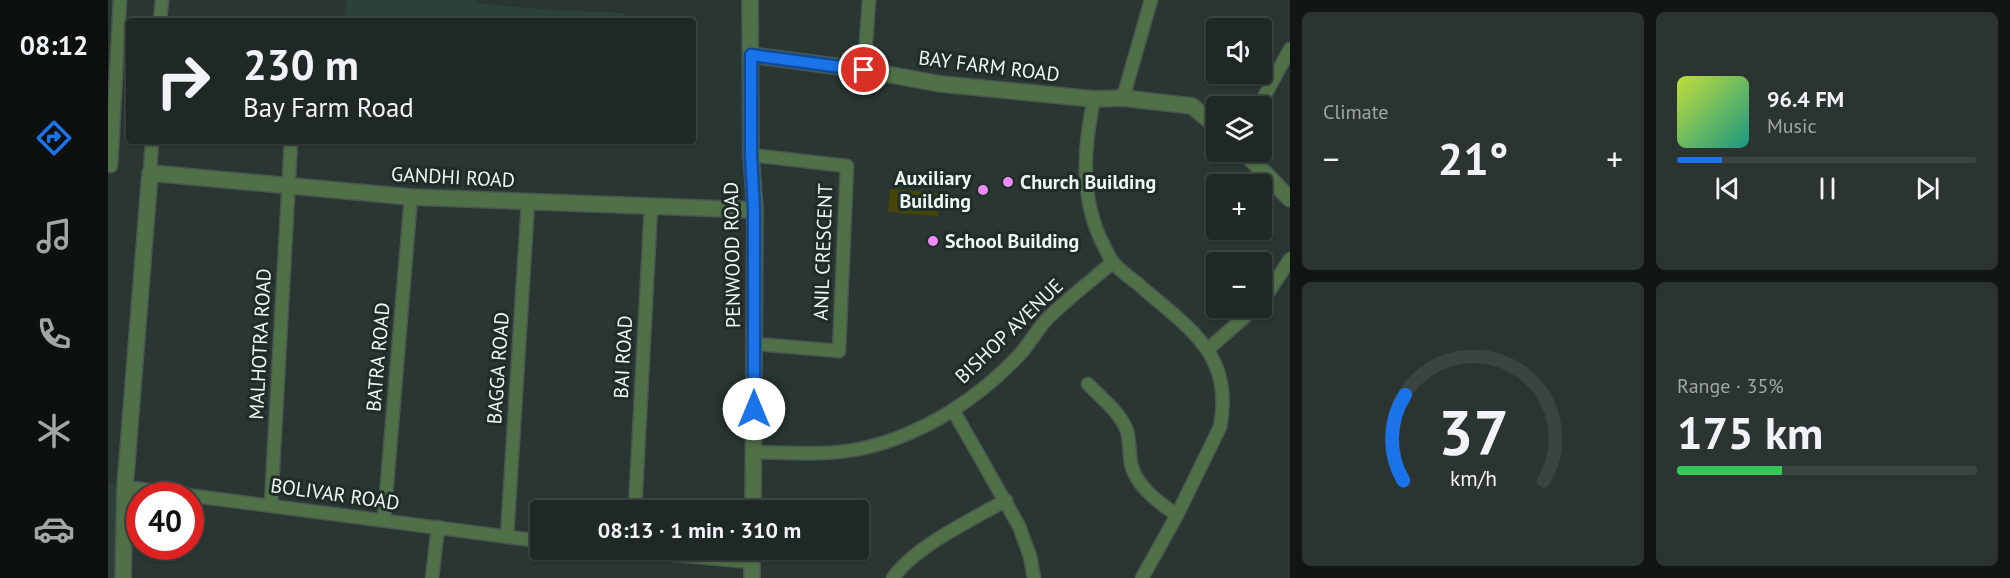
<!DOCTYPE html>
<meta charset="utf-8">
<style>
body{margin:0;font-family:"PT Sans",sans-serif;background:#2c3432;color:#f1f3f6;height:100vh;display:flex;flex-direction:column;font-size:22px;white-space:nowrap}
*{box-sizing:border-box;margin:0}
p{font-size:20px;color:#a1a6a7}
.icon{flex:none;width:33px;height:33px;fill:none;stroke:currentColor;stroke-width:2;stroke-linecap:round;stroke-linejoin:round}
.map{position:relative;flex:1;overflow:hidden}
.drawer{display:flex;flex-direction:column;gap:12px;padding:12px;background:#111614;width:720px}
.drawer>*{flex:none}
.guide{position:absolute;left:18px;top:18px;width:570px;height:126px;border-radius:6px;box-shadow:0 2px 4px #0004,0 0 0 2px #3c4442;background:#1f2825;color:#f1f3f6;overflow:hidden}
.controls{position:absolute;left:1098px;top:18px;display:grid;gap:12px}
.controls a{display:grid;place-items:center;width:66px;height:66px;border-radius:6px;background:#1f2825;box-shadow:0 2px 4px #0004,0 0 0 2px #3c4442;font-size:30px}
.speed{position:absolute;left:18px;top:482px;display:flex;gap:12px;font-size:30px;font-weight:700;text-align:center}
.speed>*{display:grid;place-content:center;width:78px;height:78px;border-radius:50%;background:#1f2825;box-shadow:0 2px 4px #0004,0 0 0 2px #3c4442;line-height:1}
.speed .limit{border:9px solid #d22;background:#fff;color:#111}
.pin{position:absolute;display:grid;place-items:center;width:51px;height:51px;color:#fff;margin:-26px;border:3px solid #fff;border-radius:50%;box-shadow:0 2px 6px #0007}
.me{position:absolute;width:66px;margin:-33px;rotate:0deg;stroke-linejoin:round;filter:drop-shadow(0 0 4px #0008)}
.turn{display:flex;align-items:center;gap:21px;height:126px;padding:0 18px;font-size:27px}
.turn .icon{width:78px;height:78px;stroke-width:2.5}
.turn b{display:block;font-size:42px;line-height:51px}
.big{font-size:45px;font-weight:600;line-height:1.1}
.drawer .tile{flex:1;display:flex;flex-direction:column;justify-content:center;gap:9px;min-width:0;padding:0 21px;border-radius:9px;background:#2c3432}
.drawer .dial{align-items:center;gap:0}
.dial svg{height:156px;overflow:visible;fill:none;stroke:#3c4442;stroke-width:7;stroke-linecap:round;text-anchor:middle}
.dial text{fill:#f1f3f6;stroke:none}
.song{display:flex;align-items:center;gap:18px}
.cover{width:72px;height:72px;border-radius:9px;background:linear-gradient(135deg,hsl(70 70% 55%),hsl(170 70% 35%))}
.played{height:6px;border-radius:3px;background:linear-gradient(90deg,#1a73e8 15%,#3c4442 15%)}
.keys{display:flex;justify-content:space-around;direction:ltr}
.heat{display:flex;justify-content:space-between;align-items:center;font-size:33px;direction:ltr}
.charge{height:9px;border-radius:4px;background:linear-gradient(90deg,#34c759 35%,#3c4442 0)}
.drawer .tiles{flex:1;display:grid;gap:12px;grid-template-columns:repeat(2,1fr)}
.trip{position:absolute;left:422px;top:500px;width:339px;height:60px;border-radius:6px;background:#1f2825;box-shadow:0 2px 4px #0004,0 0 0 2px #3c4442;font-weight:600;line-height:60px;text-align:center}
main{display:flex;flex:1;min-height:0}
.dock{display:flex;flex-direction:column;width:108px;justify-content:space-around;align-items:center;background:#0c100f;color:#a1a6a7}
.dock .icon{width:42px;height:42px}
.dock .current{color:#1a73e8}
.dock b{font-size:27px;color:#f1f3f6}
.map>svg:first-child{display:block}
.built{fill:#2c413a}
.green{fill:#464508}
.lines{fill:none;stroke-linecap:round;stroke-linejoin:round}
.minor-casing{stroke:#495550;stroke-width:15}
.tertiary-casing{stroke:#495550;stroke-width:18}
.minor{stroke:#507148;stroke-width:12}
.tertiary{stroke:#507148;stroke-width:15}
.route-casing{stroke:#114b97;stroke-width:15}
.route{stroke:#1a73e8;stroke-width:10}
.poi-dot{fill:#ee8bf8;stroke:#1f2c27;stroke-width:2}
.labels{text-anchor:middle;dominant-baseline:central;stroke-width:6;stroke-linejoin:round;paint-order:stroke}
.street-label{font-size:20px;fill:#eef7f3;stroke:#1f2c27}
.poi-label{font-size:20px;font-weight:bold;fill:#eef7f3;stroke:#1f2c27;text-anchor:start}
</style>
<main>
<nav class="dock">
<b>08:12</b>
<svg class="icon current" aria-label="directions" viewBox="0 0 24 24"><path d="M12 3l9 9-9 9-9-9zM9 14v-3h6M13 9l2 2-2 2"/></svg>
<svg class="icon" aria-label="music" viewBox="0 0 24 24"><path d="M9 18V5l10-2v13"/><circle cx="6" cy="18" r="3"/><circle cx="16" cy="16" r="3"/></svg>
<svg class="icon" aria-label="phone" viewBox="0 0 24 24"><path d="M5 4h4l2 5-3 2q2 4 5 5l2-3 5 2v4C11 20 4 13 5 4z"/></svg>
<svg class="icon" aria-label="climate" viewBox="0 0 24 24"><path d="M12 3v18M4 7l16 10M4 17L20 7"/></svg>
<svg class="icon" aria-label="car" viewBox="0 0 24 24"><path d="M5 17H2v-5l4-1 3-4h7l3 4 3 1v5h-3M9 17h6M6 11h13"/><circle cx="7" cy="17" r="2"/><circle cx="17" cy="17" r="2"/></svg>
</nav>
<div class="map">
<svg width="1182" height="578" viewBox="0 0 1182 578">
<rect width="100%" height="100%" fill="#293631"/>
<g class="built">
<path d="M238,0H368V3L443,10L516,13L515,21H237Z"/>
<path d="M0,480L25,503L21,578H0Z"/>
</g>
<path class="green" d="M782,189L832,193L830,216L780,212Z"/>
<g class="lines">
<defs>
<g id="minor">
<path d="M52,21L54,0"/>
<path d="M756,70L761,0"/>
<path d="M1015,98L1043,0"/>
<path d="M986,99C975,149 972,200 996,246C999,251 1001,258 1005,262C1011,270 1021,277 1029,283C1078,327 1127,352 1112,427L1069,515L1034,578"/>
<path d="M1151,106L1182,49"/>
<path d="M643,155L739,166L731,351L647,344"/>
<path d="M3,166L12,0"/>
<path d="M42,173L44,141"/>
<path d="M1154,302L1182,259"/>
<path d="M1100,349L1147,308"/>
<path d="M980,384C993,398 1012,412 1019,431C1022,441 1021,453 1023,464C1028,486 1051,503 1069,515"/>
<path d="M845,410L911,526L922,556L926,578"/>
<path d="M646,452C683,453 720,456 756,448C816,434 872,398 914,352C923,341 930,329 939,319C959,299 983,281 1005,262"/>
<path d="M17,487L432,541"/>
<path d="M163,504L183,141"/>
<path d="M527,510L543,206"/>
<path d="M276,520L303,197"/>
<path d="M399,537L420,202"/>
<path d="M501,549L644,562"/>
<path d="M324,578L330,527"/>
<path d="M785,578C807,546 864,520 898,500"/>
</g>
<g id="tertiary">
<path d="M642,0L643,155L647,210L645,510"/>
<path d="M643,55L756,70L833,84L986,99L1015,98L1084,106L1108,126"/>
<path d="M1136,152L1182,199"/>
<path d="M15,578L17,487L42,173L303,197L647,210"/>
<path d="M644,578V549"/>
</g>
</defs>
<use href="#minor" class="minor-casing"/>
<use href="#tertiary" class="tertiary-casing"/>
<use href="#minor" class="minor"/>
<use href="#tertiary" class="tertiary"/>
</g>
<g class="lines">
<defs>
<path id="route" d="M646,409V210L643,155V55L756,70"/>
</defs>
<use href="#route" class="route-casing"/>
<use href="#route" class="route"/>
</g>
<g class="poi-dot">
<circle cx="900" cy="182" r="6"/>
<circle cx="875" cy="190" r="6"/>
<circle cx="825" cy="241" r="6"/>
</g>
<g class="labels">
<g class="street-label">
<text transform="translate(881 66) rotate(7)">BAY FARM ROAD</text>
<text transform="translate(345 177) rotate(3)">GANDHI ROAD</text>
<text transform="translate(715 252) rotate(-88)">ANIL CRESCENT</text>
<text transform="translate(624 255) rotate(-91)">PENWOOD ROAD</text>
<text transform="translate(901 331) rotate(-44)">BISHOP AVENUE</text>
<text transform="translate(152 344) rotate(-87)">MALHOTRA ROAD</text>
<text transform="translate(270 357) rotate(-85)">BATRA ROAD</text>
<text transform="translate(515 357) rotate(-87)">BAI ROAD</text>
<text transform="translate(390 368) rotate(-86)">BAGGA ROAD</text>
<text transform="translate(227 494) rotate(8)">BOLIVAR ROAD</text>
</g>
<g class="poi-label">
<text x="863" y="178" text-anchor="end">Auxiliary<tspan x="863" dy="23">Building</tspan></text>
<text x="912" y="182">Church Building</text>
<text x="837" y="241">School Building</text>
</g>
</g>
</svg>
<div class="controls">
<a><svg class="icon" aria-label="sound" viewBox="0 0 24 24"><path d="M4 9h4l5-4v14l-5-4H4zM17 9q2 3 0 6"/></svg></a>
<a><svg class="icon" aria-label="layers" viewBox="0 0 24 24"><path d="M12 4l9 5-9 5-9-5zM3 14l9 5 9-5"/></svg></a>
<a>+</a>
<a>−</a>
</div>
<div class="speed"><div class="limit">40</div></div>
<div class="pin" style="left:756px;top:70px;background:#d93025"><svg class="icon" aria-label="arrive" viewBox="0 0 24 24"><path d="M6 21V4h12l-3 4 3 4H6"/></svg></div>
<svg class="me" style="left:646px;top:409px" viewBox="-20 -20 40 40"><circle r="19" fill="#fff"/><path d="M0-13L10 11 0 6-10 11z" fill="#1a73e8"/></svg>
<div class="trip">08:13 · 1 min · 310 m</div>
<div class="guide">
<div class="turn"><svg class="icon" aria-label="right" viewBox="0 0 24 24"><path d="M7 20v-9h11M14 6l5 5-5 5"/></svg><div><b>230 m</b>Bay Farm Road</div></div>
</div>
</div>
<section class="drawer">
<div class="tiles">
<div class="tile"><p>Climate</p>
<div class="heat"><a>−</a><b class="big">21°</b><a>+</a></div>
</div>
<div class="tile">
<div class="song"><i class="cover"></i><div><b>96.4 FM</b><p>Music</p></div></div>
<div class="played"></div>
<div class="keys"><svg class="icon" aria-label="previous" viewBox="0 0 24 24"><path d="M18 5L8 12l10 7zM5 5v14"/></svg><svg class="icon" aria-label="pause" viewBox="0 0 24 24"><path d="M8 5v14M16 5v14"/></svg><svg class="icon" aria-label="next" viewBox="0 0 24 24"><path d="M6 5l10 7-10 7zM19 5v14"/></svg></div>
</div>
<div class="tile dial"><svg viewBox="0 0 100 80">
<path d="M14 69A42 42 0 1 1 86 69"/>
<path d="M14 69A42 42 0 0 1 15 25" stroke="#1a73e8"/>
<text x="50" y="56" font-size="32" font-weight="700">37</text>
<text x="50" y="72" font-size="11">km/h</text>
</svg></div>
<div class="tile"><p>Range · 35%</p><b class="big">175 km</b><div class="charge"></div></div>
</div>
</section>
</main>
